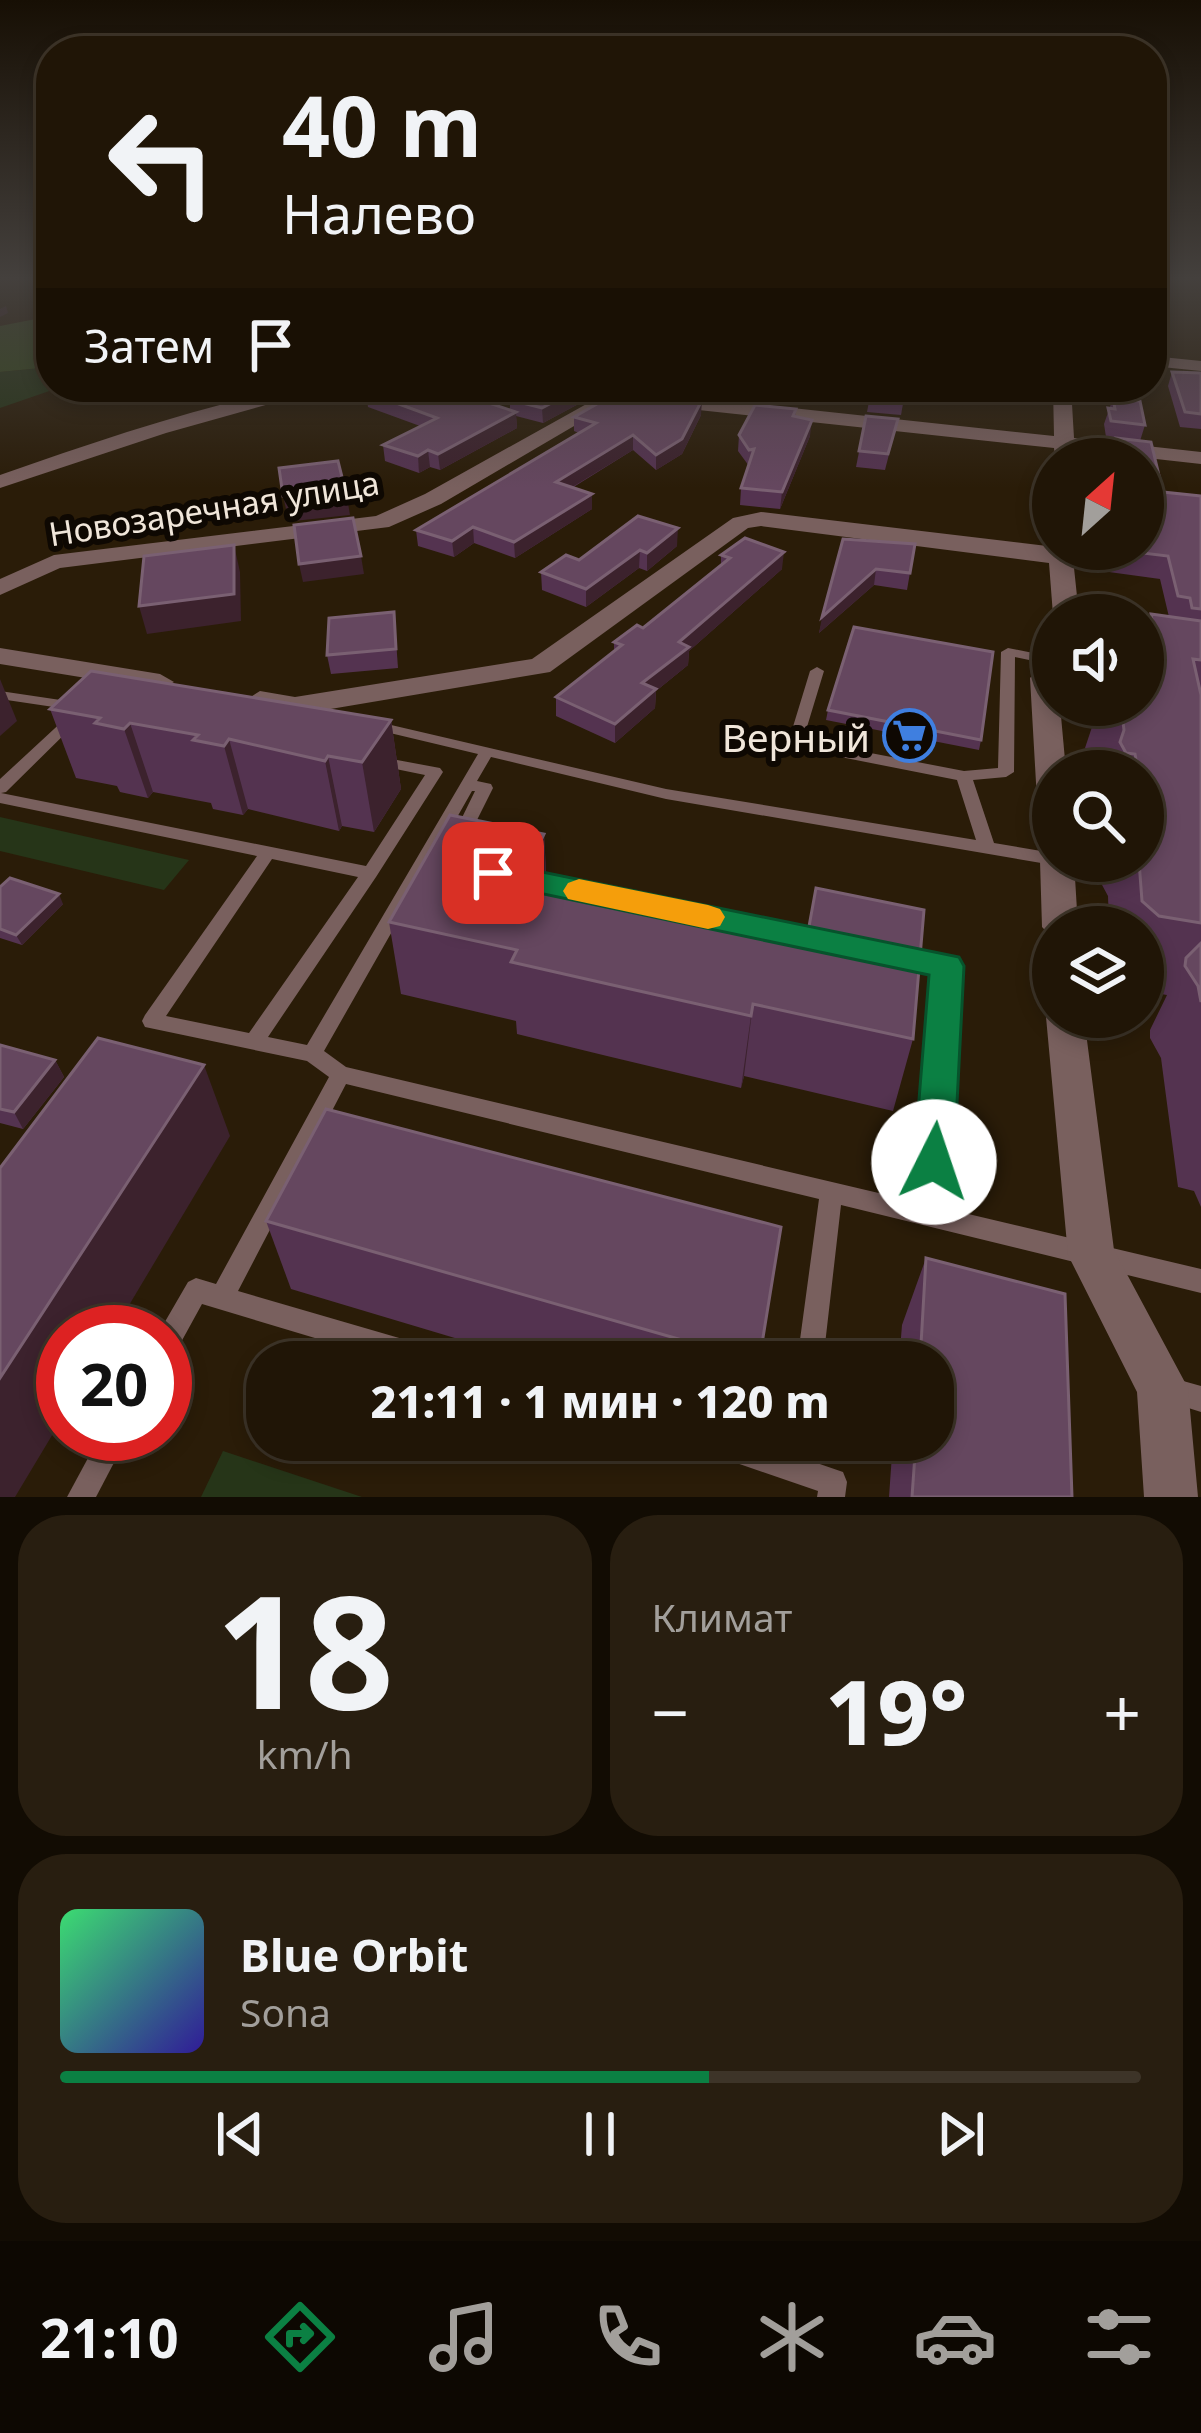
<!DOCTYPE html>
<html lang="ru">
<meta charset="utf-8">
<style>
body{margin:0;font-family:"Noto Sans",sans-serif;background:#281e10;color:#f1f3f6;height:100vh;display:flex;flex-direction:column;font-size:45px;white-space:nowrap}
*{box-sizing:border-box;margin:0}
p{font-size:39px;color:#a29f9b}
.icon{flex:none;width:66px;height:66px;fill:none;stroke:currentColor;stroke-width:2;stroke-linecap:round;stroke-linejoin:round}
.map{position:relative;height:1497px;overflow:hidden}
.panel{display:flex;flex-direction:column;gap:18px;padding:18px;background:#120c03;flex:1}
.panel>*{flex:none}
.banner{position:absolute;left:36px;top:36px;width:1131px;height:366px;border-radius:48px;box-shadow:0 6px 18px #0003,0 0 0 3px #3d3428;background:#201506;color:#f1f3f6;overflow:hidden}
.needle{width:78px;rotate:27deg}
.controls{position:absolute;left:1032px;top:438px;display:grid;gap:24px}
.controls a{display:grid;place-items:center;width:132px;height:132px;border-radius:50%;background:#201506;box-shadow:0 6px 18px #0003,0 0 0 3px #3d3428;font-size:60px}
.speed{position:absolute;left:36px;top:1305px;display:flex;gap:24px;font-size:60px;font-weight:700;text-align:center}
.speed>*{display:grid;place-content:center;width:156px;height:156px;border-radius:50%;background:#201506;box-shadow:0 6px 18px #0003,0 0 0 3px #3d3428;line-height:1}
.speed .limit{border:18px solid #d22;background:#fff;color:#111}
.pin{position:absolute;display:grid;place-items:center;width:102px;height:102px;color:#fff;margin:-51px;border-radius:24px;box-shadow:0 6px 18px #0006}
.me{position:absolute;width:132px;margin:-66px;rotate:4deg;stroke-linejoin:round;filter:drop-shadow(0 0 9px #0008)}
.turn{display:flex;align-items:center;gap:42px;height:252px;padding:0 48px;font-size:54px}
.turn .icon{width:156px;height:156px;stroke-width:2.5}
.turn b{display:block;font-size:84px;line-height:102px}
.then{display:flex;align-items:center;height:114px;padding:0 48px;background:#0003;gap:24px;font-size:45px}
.big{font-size:90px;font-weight:800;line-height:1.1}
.panel .widget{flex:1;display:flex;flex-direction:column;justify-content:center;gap:18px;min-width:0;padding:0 42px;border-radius:48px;background:#281e10}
.panel .dial{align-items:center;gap:0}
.dial b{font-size:156px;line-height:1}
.song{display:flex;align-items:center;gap:36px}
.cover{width:144px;height:144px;border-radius:18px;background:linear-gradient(135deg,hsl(140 70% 55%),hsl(250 70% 35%))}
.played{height:12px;border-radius:6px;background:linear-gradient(90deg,#0b8043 60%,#3d3428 60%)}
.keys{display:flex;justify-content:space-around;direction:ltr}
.heat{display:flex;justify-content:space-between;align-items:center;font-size:66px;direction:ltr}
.panel .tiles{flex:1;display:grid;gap:18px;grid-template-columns:1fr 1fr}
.widget:last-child{grid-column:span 2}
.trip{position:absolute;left:246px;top:1341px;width:708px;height:120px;border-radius:48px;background:#201506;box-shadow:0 6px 18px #0003,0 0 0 3px #3d3428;font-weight:800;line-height:120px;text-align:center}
.tab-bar{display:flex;height:192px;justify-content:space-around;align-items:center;background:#0d0802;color:#a29f9b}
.tab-bar .icon{width:84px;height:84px}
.tab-bar .on{color:#0b8043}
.tab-bar b{font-size:54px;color:#f1f3f6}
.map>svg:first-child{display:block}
.green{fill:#263518}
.forest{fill:#354a1f}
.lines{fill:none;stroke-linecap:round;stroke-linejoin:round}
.service{fill:#79605e;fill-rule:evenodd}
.minor{fill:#79605e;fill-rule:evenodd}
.wall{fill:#543350}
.shaded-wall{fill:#3c222d}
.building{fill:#65475f;stroke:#7a6072;stroke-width:3}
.route{fill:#0b8043;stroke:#07532c;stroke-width:3}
.slow{fill:#f59e0b}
.labels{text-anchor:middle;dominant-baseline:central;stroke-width:12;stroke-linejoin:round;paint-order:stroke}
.far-street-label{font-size:33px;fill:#f0e6da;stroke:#0e0802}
.poi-label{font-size:39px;fill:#f0e6da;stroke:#0e0802;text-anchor:end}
</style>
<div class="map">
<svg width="1201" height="1497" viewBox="0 0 1201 1497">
<rect width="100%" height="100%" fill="#2a1c08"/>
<g class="green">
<path d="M51,367V387H61L0,408V372Z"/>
<path d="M0,817L189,860L164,890L0,851Z"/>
<path d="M223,1451L362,1497H201Z"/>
</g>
<path class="forest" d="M51,316V367L0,372V326Z"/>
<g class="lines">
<g class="service">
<path d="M1008,648L1053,657V665L1015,657L1014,772L1006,777L973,780L994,843L1053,853V861H1060L1059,863L1053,865L666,799L491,757L477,781L491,784L493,788L468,838H456L454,834L475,791H472L324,1051L346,1067L921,1203L937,971L896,962L894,957L896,952L903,950L947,959L954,961L956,966L943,1208L1201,1269V1293L841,1205L823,1362H797L819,1199L346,1084L238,1291L437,1349L446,1353L450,1362H395L202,1304L174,1355L165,1358V1332H159L188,1282L196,1278L216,1284L329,1077L307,1061L145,1027L142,1021L145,1015L257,856L0,803V779L67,717H77L79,720L6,792L1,793L366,866L425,775L376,765L373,762L376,759L381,757L440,768L443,772L376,877L268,1037L307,1045L478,754L369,728L367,725L369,722L374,721L666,789L976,840L957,780L795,748L788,743L810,671L817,667L824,671L803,740L964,771L998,768L1001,652ZM272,859L358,877L249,1033L166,1016Z"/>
<path d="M0,691L74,702L81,706L74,710L0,699Z"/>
<path d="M527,874L826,934L832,936L835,941L832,946L826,948L521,884L518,880L521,876Z"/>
<path d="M1169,1377L1201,1386V1412L1160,1399L1156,1390L1160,1381Z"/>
<path d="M101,1434H129L96,1497H67Z"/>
<path d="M692,1440H745L785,1453L787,1440H813L811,1461L843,1472L847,1482L845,1497H817L818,1491L696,1449Z"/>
</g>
<g class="minor">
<path d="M1152,356L1201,361V371L1152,366Z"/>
<path d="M295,387H330L166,433L0,488V475C97,441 194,408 295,387Z"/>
<path d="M1053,387H1071L1074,438L1201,452V464L1075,450V459H1055L1054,448L661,406L652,400L661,394L1054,436Z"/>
<path d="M608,392L615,394V402L441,504L389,527L60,568L0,595V579L54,555L376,516L425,494Z"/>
<path d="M761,512L1072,549L1079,615H1053L1049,563L761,526L748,528L550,672L295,715L250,706L246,700L260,691L295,697L532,659L733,518Z"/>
<path d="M0,648L160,674L174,682L160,690L0,664Z"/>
<path d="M1053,662V705H1060L1066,771H1053V811L1042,807L1037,800L1030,678L1043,664Z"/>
<path d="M1053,850V861H1074L1078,927H1053V938L1042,927L1040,861Z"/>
<path d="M1053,1005V1017H1084L1114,1250L1188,1388L1198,1497H1144L1137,1392L1068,1255L1046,1017Z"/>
</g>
</g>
<g class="wall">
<path d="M1172,372L1201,373V429L1180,427L1168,386Z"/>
<path d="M559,387H610L543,423L516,416L517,428L440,470L430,467L419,473L385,461L383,445L420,426L368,407L366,392L510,411V400Z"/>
<path d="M638,387H807L801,404L763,400L764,395L712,391L710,395Z"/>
<path d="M906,387L901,415L867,412L870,396Z"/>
<path d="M1113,398L1145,425L1140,441L1163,492L1201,496V1207L1194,1191L1178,1187L1161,1058L1150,1038V1030L1167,995L1143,991V927H1109L1108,896L1101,883L1110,861H1143V771H1096L1094,758L1085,748L1093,724L1091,705H1143L1149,620L1151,614L1169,617L1160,579L1087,569L1083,549H1143L1115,459H1110L1116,438L1125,439L1106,437L1104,424Z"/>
<path d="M796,409L795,416L810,436L780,509L740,505L741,488L749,466L738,451L739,435Z"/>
<path d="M701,415L682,454L656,470L633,450L572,488L592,494V509L515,558L474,543L454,557L418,546L416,530L579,433L574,431V417Z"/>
<path d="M866,416L898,419L885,470L856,467Z"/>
<path d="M843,539L915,544L907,590L874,585L819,633Z"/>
<path d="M677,546L647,571L639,568L586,607L542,590L541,572L579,560Z"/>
<path d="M721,555L782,569L689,651L688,665L656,691L655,708L615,743L556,716V697L614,652V642L643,628L721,566Z"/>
<path d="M394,612L398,668L331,674L327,655Z"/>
<path d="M50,709L391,720L401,789L374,832L342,826L339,831L248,809L243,815L213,809L211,803L153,792L148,798L120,792L117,786L76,778Z"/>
<path d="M828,710L981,740L979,750L826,720Z"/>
<path d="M544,834L547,888L913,1039L893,1111L744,1076L741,1088L607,1056L517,1034L516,1021L401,994L389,922Z"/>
<path d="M0,887L63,904L22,945L0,938Z"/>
<path d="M0,1045L55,1060L64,1077L23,1129L0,1123Z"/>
<path d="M266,1221L759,1362H535L291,1289Z"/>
<path d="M926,1258L1072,1497H889L893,1440H933V1362H899L902,1325Z"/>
</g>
<g class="shaded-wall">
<path d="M6,306L8,313L0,317V309Z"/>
<path d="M582,387H610L543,423L542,408Z"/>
<path d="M702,400L701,415L682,454L656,470V455Z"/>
<path d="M516,412L517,428L440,470L438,454Z"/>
<path d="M812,420L810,436L780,509L782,492Z"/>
<path d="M633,435V450L556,497V482Z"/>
<path d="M428,450L430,467L419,473L418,456Z"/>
<path d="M592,494V509L515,558L514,542Z"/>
<path d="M283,496L347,497L350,515L294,521L293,512L287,513Z"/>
<path d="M473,527L474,543L454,557L452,541Z"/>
<path d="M678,528L677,546L647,571V553Z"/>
<path d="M234,545L240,572L241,621L147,634L139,606Z"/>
<path d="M640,550L639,568L586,607V589Z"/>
<path d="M784,552L782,569L689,651L688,665L656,691L655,708L615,743V724L642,683L679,642Z"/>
<path d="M361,556L364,574L303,582L299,564Z"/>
<path d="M876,569L874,585L819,633L822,617Z"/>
<path d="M0,679L17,721L0,736Z"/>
<path d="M391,720L401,789L374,832L362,762Z"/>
<path d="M130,723L153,792L148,798L124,729Z"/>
<path d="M229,739L248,809L243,815L224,746Z"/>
<path d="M328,756L342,826L339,831L325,761Z"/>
<path d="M544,834L547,905L521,883Z"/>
<path d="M59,894L63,904L22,945L16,935Z"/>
<path d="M753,1004L744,1076L741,1088L751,1016Z"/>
<path d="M55,1060L64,1077L23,1129L14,1112Z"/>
<path d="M204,1065L230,1136L113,1332H63V1417L15,1497H0V1378Z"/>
</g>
<g class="building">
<path d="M1172,372L1201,373V414L1185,412Z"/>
<path d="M378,387H441L516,412L438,454L428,450L418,456L383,445L437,418L366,392Z"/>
<path d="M536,387L558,388L582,387L542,408L510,400Z"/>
<path d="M873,387H906L903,400L870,396Z"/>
<path d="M618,392L702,400L682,439L656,455L633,435L556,482L592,494L514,542L473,527L452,541L416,530L596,423L574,417Z"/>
<path d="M1113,398L1140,401L1145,425L1111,421L1108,408L1115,409Z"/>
<path d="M755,405L796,409L793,416L812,420L782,492L741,488L754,449L749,450L739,435Z"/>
<path d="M866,416L898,419L888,454L859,451Z"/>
<path d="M1116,438L1151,442L1163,492L1201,496V609L1192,608L1190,598L1178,596L1168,556L1110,549H1143V459H1115L1113,449L1118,450Z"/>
<path d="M338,461L347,497L291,504L290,495L283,496L279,468Z"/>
<path d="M638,516L678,528L647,553L640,550L586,589L541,572L566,555L579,560Z"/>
<path d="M353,518L361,556L299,564L294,525Z"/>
<path d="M745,538L784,552L679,642L689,647L642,683L656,689L615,724L556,697L622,645L614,642L637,625L643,628L730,558L721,555Z"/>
<path d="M843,539L915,544L910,573L876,569L822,617Z"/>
<path d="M234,545V594L139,606L144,556Z"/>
<path d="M394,612L396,649L327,655L329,618Z"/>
<path d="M1151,614L1201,621V660L1193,659L1201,695V923L1159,916L1142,901L1139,861H1143V771H1138L1135,754L1126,753L1120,742L1124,730L1121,705H1143V620H1152Z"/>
<path d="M854,627L993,652L981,740L828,710Z"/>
<path d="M91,671L391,720L362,762L328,756L325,761L229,739L224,746L193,740L198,735L130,723L124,729L95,723L100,718L50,709Z"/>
<path d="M450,815L544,834L521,883L806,943L816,888L924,910L913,1039L753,1004L751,1016L608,984L511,962L517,950L389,922Z"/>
<path d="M10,878L59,894L16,935L0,929V887Z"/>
<path d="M1201,943V1002L1198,986L1185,966L1186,958Z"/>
<path d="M98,1038L204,1065L0,1378V1168Z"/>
<path d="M0,1045L55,1060L14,1112L0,1109Z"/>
<path d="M326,1109L781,1227L759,1362L266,1221Z"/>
<path d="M926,1258L1065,1294L1072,1497H912L916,1440H933V1362H920Z"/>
</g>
<linearGradient id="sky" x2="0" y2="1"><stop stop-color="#170f04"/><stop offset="0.57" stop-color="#44403d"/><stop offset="1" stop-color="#44403d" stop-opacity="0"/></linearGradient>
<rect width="1201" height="488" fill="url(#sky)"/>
<path class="route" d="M493,862L959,957L964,966L954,1162L948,1174L934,1180L920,1174L914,1162L929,975L482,881L477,873L482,865Z"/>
<path class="slow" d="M579,879L708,905L720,909L725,917L720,926L708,929L568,899L563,891L568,883Z"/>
<defs>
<symbol id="supermarket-ring" viewBox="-11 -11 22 22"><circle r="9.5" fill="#0e0802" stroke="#3f7fe0" stroke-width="1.5"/><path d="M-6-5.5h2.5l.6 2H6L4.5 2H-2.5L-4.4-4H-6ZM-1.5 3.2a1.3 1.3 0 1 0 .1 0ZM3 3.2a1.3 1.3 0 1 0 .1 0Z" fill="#3f7fe0"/></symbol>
</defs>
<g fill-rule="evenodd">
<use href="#supermarket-ring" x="880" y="706" width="59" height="59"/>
</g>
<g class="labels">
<g class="far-street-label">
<text transform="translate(214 508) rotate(-9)">Новозаречная улица</text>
</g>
<g class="poi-label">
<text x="870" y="736">Верный</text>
</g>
</g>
</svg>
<div class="controls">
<a><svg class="needle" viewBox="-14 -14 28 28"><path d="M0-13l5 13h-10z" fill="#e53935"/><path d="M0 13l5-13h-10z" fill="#a29f9b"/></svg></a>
<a><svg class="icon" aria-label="sound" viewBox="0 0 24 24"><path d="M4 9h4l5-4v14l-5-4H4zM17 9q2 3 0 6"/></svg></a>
<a><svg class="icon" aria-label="search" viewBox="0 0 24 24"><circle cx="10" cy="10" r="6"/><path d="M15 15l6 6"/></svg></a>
<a><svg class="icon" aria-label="layers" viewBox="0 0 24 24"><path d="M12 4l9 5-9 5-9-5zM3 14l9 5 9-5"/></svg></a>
</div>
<div class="speed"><div class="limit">20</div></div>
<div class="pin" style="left:493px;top:873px;background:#d93025"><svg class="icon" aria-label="arrive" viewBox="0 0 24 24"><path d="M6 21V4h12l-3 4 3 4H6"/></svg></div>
<svg class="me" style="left:934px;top:1162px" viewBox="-20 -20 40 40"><circle r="19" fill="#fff"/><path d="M0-13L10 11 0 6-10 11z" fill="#0b8043"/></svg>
<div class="trip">21:11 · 1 мин · 120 m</div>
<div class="banner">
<div class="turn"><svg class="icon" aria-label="left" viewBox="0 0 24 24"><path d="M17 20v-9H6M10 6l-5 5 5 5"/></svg><div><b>40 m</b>Налево</div></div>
<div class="then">Затем<svg class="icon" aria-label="arrive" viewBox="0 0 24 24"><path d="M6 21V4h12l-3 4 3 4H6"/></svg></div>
</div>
</div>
<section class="panel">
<div class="tiles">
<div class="widget dial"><b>18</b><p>km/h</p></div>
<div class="widget"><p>Климат</p>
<div class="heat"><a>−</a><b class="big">19°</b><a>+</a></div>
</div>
<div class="widget">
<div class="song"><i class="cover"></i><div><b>Blue Orbit</b><p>Sona</p></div></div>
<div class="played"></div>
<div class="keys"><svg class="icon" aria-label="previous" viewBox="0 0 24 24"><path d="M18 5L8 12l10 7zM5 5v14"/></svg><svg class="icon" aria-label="pause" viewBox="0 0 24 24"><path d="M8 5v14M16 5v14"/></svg><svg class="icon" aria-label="next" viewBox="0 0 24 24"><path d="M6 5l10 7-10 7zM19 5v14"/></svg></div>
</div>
</div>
</section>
<nav class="tab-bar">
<b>21:10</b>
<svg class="icon on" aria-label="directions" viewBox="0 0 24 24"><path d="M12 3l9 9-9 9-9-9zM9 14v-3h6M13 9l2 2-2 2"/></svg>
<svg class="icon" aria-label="music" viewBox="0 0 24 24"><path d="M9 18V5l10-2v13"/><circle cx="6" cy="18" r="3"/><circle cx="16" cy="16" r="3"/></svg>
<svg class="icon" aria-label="phone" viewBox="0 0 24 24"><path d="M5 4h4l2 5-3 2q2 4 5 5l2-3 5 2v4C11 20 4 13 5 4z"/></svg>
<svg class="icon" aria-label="climate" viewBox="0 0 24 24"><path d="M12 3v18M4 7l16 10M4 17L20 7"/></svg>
<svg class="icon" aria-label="car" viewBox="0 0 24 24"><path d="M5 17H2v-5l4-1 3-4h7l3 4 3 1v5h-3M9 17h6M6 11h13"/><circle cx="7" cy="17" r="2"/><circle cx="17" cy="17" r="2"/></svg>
<svg class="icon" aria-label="filters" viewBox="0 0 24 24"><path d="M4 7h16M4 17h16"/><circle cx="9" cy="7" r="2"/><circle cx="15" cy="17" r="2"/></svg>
</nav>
